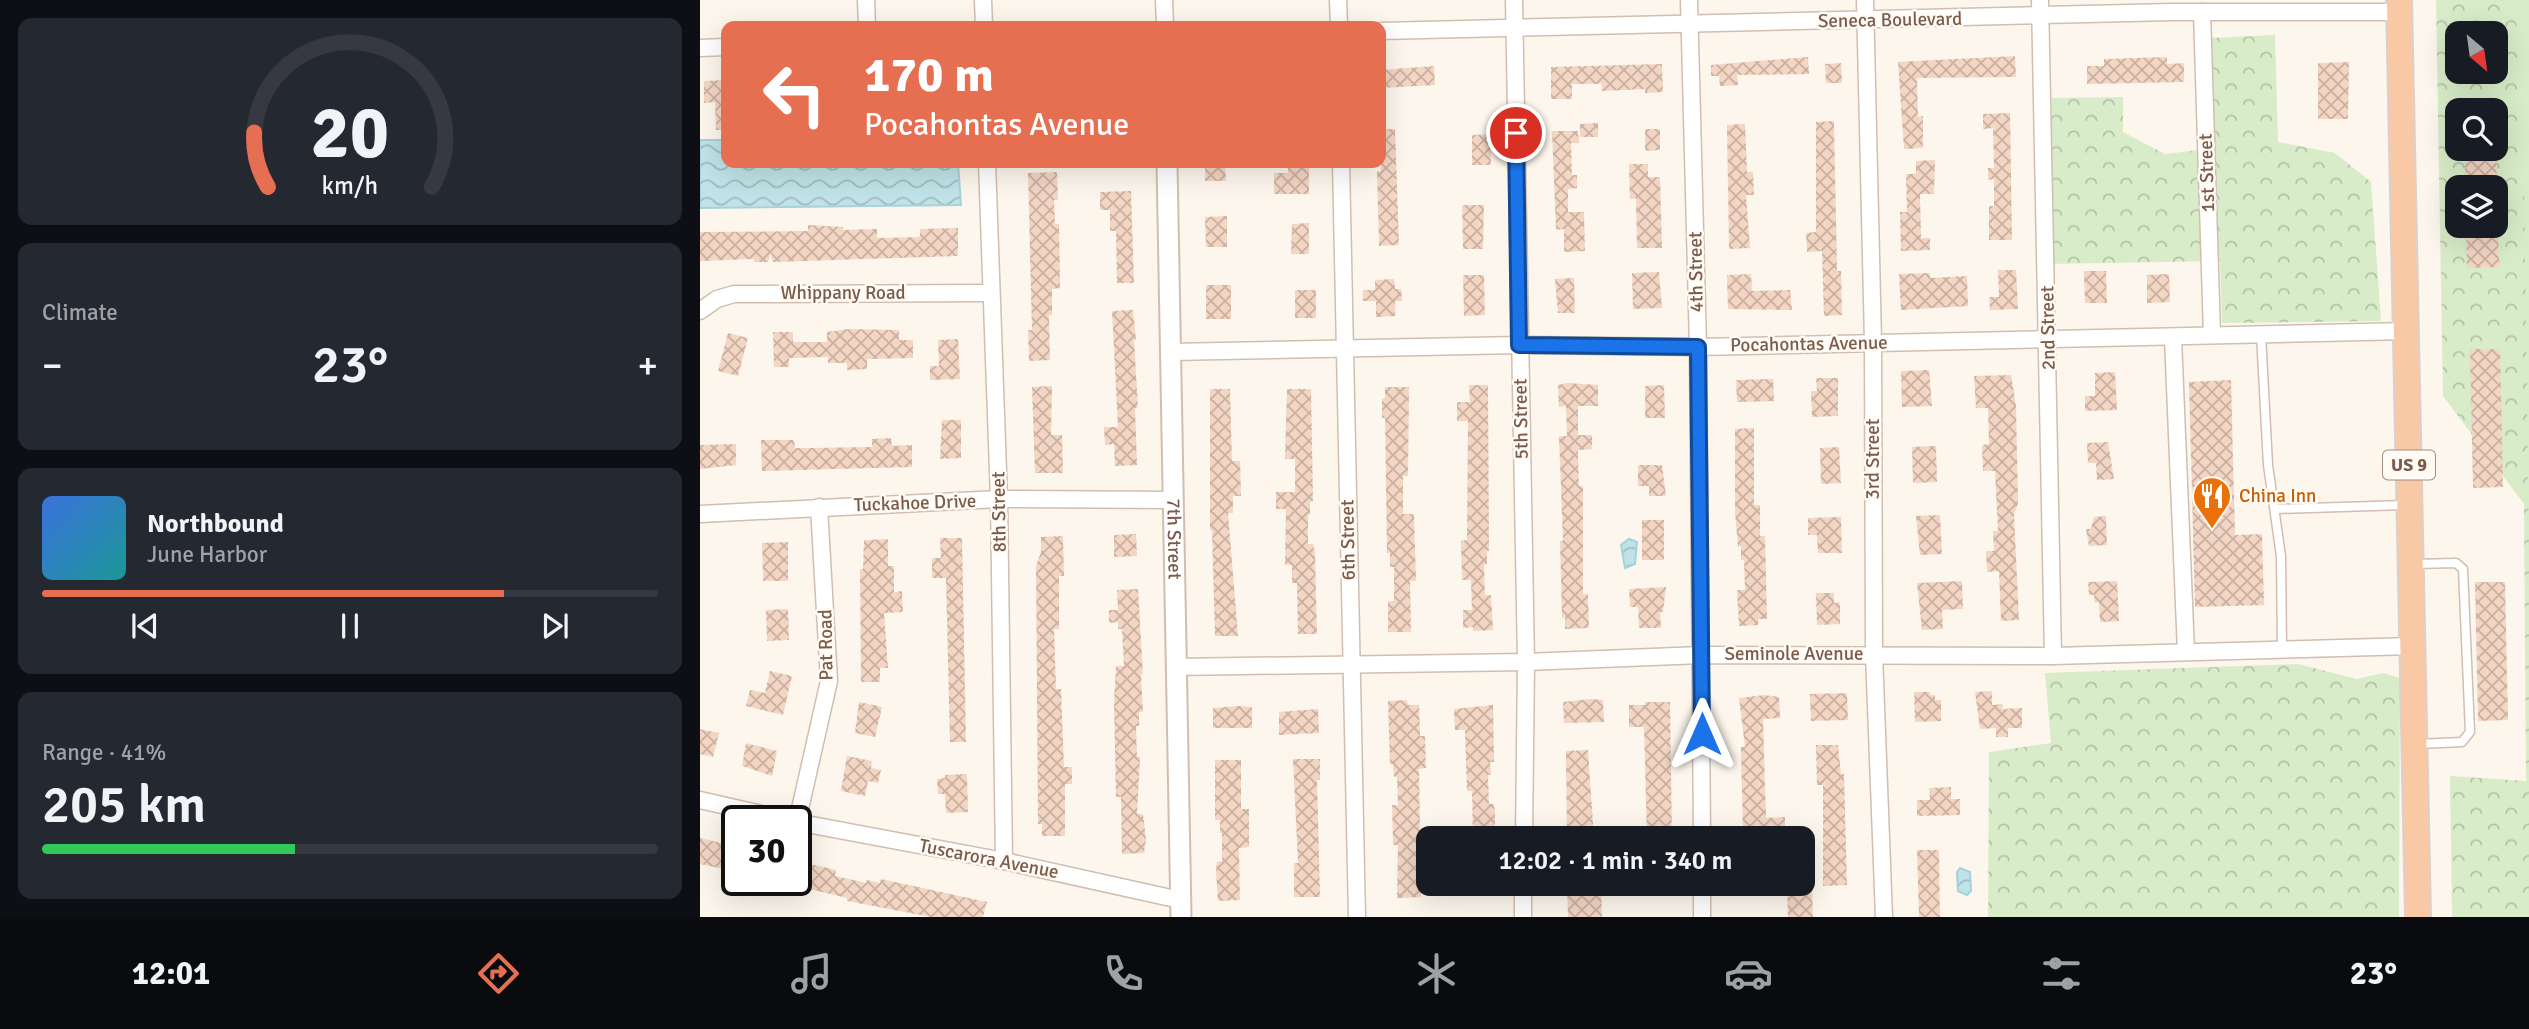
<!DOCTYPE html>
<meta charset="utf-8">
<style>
body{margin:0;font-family:Signika,sans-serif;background:#242831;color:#f1f3f6;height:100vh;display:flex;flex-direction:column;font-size:26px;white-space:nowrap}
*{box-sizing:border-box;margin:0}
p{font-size:23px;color:#9ea1a6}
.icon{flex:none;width:38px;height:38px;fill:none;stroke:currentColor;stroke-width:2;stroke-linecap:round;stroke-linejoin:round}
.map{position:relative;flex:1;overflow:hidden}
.side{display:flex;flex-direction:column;gap:18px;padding:18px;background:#0d0f14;width:700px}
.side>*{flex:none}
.banner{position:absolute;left:21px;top:21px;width:665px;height:147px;border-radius:14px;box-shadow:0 7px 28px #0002;background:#e76f51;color:#fff;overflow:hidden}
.needle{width:46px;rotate:151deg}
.buttons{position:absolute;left:1745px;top:21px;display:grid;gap:14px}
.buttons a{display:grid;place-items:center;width:63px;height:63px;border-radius:14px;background:#171b24;box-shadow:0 7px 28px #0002;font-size:35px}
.speed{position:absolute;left:21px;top:805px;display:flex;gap:14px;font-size:35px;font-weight:700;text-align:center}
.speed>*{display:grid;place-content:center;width:91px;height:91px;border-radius:50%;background:#171b24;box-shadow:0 7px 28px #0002;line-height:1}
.speed .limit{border:4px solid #111;border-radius:10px;background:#fff;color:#111}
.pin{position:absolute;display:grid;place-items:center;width:60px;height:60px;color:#fff;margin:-30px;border:4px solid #fff;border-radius:50%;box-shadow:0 2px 7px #0007}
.me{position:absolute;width:77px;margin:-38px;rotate:0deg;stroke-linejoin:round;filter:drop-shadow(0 0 5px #0008)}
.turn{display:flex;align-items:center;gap:24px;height:147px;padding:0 28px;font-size:32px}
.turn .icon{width:91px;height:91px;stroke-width:2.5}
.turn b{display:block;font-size:49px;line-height:60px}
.big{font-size:52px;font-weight:600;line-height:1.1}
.side .tile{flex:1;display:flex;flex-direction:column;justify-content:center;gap:10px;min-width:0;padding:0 24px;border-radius:14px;background:#242831}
.side .dial{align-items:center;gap:0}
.dial svg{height:182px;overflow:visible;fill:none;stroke:#363941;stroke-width:7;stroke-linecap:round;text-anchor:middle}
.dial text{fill:#f1f3f6;stroke:none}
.song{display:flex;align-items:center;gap:21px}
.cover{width:84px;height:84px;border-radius:10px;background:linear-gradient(135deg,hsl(220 70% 55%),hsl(180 70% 35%))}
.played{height:7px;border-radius:4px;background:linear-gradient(90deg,#e76f51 75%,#363941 75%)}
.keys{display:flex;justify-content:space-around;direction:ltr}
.heat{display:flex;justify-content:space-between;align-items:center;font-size:38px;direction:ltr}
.charge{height:10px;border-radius:5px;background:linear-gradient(90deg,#34c759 41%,#363941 0)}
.trip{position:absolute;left:716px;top:826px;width:399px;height:70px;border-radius:14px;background:#171b24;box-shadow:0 7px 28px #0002;font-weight:600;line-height:70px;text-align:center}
.dock{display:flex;height:112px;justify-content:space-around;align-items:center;background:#090b0e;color:#9ea1a6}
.dock .icon{width:49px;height:49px}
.dock .active{color:#e76f51}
.dock b{font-size:32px;color:#f1f3f6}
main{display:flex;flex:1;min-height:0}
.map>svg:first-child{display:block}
.forest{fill:url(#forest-crowns);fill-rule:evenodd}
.park{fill:#d8ecc9}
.water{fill:url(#water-waves);stroke:#a5d3da;stroke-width:2}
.building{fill:url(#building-cross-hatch)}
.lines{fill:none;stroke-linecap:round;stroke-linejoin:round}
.service-casing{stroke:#d1beb0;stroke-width:11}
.minor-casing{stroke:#d1beb0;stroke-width:19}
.tertiary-casing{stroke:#d1beb0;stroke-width:23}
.trunk-casing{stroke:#dad1cd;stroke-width:28}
.service{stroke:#fff;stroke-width:8}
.minor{stroke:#fff;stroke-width:16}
.tertiary{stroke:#fff;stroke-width:19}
.trunk{stroke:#f9c8a4;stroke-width:24}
.route-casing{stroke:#114b97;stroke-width:18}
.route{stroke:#1a73e8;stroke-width:12}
.labels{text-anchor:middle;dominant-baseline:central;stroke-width:5;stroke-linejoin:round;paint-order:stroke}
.shield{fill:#fffaf3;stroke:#a28b7f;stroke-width:2}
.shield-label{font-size:18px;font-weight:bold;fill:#7a5c4d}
.street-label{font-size:19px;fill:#7a5c4d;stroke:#fffaf3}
.food-label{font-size:19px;fill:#c56008;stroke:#fffaf3;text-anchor:start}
</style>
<main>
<section class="side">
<div class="tile dial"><svg viewBox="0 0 100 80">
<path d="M14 69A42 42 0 1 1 86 69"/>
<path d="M14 69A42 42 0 0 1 8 45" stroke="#e76f51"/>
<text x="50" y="56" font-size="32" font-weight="700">20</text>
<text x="50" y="72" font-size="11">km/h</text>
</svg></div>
<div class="tile"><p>Climate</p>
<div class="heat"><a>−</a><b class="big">23°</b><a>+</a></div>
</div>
<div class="tile">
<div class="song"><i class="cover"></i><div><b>Northbound</b><p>June Harbor</p></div></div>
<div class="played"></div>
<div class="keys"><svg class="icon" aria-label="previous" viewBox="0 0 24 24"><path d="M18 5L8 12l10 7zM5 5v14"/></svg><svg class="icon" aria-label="pause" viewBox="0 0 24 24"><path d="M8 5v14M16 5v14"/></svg><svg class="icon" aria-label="next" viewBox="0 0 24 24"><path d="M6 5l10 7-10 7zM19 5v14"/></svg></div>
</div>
<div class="tile"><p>Range · 41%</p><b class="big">205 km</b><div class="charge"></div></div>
</section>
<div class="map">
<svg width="1829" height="917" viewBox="0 0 1829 917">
<defs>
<pattern id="forest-crowns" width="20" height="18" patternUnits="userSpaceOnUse" patternTransform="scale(1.75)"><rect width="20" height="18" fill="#d8ecc9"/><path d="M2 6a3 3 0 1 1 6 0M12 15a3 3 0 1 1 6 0" fill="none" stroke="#b4c2a5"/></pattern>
<pattern id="water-waves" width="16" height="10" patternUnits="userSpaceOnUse" patternTransform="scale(1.75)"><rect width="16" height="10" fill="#bfe3e8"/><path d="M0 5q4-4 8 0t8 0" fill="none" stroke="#a0bbbe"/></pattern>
<pattern id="building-cross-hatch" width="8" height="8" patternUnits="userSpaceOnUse" patternTransform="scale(1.75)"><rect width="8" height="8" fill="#f3d5c3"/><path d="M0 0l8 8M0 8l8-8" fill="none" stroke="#cab0a1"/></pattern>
</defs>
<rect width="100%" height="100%" fill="#fdf6ec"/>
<g class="forest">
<path d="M1736,0H1829V917H1752L1750,776L1826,781L1824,504L1743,396ZM1757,33H1796V72H1757ZM1757,110H1796V149H1757ZM1757,187H1796V226H1757Z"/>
<path d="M1575,35L1578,142L1635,153L1671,182L1681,321L1522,323L1520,261L1349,264L1352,98L1423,97V132L1465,154L1514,148L1512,38Z"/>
<path d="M1598,664L1657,679L1683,673L1700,678L1699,917H1288L1289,752L1351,743L1345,673Z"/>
</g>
<path class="park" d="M1815,0H1829V545L1824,185Z"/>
<g class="water">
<path d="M0,140H26V163H258L261,205L0,208Z"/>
<path d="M929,539L937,542L935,564L925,568L921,545Z"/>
<path d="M1260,868L1270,872L1271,891L1267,895L1258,891L1257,872Z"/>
</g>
<g class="building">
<path d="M1315,56L1316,77L1217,78L1218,117L1223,116V148L1204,149L1198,62Z"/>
<path d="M1108,57L1109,74L1037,75L1038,85L1020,86L1019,76H1011V65Z"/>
<path d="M1467,57V64L1484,63V82L1387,84V66H1404V59Z"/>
<path d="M1649,62L1648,119H1618V63Z"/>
<path d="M1141,63L1142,83H1126L1125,64Z"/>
<path d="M962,64L963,92L945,93V89L902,91V84H872V99H851V67Z"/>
<path d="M734,66L735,85L681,88V70Z"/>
<path d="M26,80V130H16L15,102L4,103V81Z"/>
<path d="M1310,113L1312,240H1289V206H1294V179L1288,180V168H1294L1293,128L1283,129V114Z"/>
<path d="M1134,121L1137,271H1141L1142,315L1124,316L1122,251L1107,252L1106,233L1116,232V122Z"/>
<path d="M898,123V137H880V124Z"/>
<path d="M1045,124L1047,172H1053L1054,195H1046L1050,248L1029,249L1027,125Z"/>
<path d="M681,129H695L699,245L679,246L677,171H681Z"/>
<path d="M945,129H960V150L945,151Z"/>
<path d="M852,131H878L879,143H871L872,175H877V188L868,189V212H884L885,251L864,252V229L856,230Z"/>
<path d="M790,134L791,165H772V135Z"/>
<path d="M1765,149H1796L1797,187H1765Z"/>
<path d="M1235,160L1234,194H1220L1221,238H1230V250L1201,251L1200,212H1207L1206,174H1216V161Z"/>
<path d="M505,163H525L526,181H505Z"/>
<path d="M588,163H609V194H574V173H588Z"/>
<path d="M929,164H948V177H960L962,248H937L936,198L930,199Z"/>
<path d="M357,172L358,200H354L355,224H359L360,288L352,289V315H349L350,360L329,361L328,330H332L328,173Z"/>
<path d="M431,191L434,283H417L416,231H410V210H400V192Z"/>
<path d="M762,205H784L783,249H763Z"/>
<path d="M527,216V247H506L505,217Z"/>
<path d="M609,223V254H591L592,224Z"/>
<path d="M108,225L143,227V230L177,229V238L220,237V229L258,228V256L72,262L71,252L68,262H54V259L0,261V232L108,231Z"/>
<path d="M1766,226H1798L1799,267L1767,268Z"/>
<path d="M1298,270H1316L1318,309L1290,310L1289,297H1299Z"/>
<path d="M1384,271H1406L1407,303H1385Z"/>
<path d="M959,272L962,308L933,309L932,273Z"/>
<path d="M1230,273V278L1267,276L1268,306L1201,310L1199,274Z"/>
<path d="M1051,274L1052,291L1090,290L1092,310L1028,309L1027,275Z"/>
<path d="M1469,274L1470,302L1447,303V275Z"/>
<path d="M763,275H784L785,315L764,316Z"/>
<path d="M874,278L875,313H858L855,279Z"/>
<path d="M694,279L695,289H701L702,301H695V316L676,317V301H663V290H675V280Z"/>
<rect x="506" y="285" width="25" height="34"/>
<rect x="595" y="290" width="21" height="28"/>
<path d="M433,310L436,340H434L438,407L435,408L437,465L415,466L414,444L405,445L404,427H418L412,311Z"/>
<path d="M149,329L199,330V340H213V358L167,359V369L147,370V363H128V357L89,358V367H74L73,332H93V342H127V332Z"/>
<path d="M28,333L48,338L38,376L18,371Z"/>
<path d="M258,339L260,379L230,380V366H239L238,340Z"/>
<path d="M1770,349H1800L1803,487L1773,488Z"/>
<path d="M1229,370L1232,406L1202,407L1201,371Z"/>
<path d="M1415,372L1417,410L1385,411V396H1395V373Z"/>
<path d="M1311,375L1316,406L1318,503L1314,515L1319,620L1301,621L1299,571L1287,572L1286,551H1294L1293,531H1298L1295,471H1283L1282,445L1289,444L1288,408H1276L1274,376Z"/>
<path d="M1116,378H1138V416L1112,417L1111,391H1117Z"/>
<path d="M1073,379L1074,401L1037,402L1036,380Z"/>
<path d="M1531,380L1535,535L1562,534L1564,605L1495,607L1489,382Z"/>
<path d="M867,383L898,385V406H878V435H892V449L878,450V457L879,486H883V594H888L889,628L865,629V617L862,618L860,541H863L859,436H867L866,406L859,407L858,385Z"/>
<path d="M769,385H788L789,551H787V564L784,565L785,595H791L793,630L773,631V627L763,628V610H772L771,580H762L761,541L767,540L768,421H757V402H770Z"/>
<path d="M964,385L965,418H945V386Z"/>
<path d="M352,386L351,435H362L363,473H335L332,387Z"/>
<path d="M685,387H709L708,476H703V514H714L716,581H710L711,632H688V601H694V567H690V553H687L685,418H682V399L685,398Z"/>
<path d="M510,389H530L532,461H540L541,496H533V513H528L538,636H515L512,530H510Z"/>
<path d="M587,389H611L613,501L610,502V515H608V544H613L615,553L617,634H598L597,583H592V565H585L586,509H576V492H595V459H585Z"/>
<path d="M242,420H261V458L240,459Z"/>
<path d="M1054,428V505H1060V536H1065L1067,619H1058V625L1039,626L1037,590H1045L1044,560H1041V546L1038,547L1035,512V429Z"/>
<path d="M191,438L192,446L212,445V467L62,471L61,440H94L95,448H110L172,447V439Z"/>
<path d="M1408,442L1414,479L1397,480L1396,463H1388L1387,443Z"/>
<path d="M36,444V465L0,469V445Z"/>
<path d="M1236,446L1237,482L1213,483L1212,447Z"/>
<path d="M1139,447L1141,483L1121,484L1120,448Z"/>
<path d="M938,465H962L966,496H949V486H938Z"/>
<path d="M1240,515L1242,554L1220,555L1216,516Z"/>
<path d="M1406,516L1407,545L1389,546L1386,529H1391L1394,517Z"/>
<path d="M1141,517L1142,553H1118L1117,535H1108V518Z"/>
<rect x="942" y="520" width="22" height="40"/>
<path d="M436,534L437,556L414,557V535Z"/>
<path d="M363,536L364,576H359V629H354L356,689H361L364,767H372V784H365V836H342V824H338L336,566L341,552V537Z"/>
<path d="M240,538H262L266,742H250L246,578H232V558H241Z"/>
<path d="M188,539V566H194V592L202,591L203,612L184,613L188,668H180V682H161L160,569H163L164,540Z"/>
<path d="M88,542V581H63L62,543Z"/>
<path d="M1262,581L1263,609L1242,610L1243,629L1222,630L1217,583Z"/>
<path d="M1417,581L1419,621L1400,622L1399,602L1395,603L1394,595H1389L1388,582Z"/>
<path d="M1775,582H1805L1808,720L1778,721Z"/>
<path d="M966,587L963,612H960L961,628H939L938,607H930L929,589Z"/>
<path d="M438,589L443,674H441L443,712H439V726H436L437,757H440L437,814H443L446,839L444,853L422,854L421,797H416L414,702L416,666H424L422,629H418V622L409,623V610H418L417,590Z"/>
<path d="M1116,593H1134V603L1140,602V624L1117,625Z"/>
<path d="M88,609L89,640L67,641L66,610Z"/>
<path d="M70,671L92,676L83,715L46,706L50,690L65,693Z"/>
<path d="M1292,691V705L1303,704L1302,709L1322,708V728H1308V737H1296V728L1280,729L1275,692Z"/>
<path d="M1214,692H1230V695H1235V700H1241V721L1215,722Z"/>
<path d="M1147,693L1148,720L1111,721L1110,694Z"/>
<path d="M1064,695L1079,697L1080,718L1063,719L1066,818L1085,817V837L1043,838L1041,747H1045L1039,698Z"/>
<path d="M890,699L903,700L904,722L864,723L863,702Z"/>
<path d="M707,700L708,705H719L720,736H725L726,768L719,769L721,897L697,898L698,845H693L692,805H698L697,777H694L693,764H690L688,701Z"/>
<path d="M159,702L182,707L175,737L155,733Z"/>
<path d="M945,702H970L972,838H947L944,727H929V705H945Z"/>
<path d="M793,705L794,762H790L791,775H788L789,804H794L795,813V838H773L772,791H767L765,730H755L754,709Z"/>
<path d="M538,706L552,707V728H513V708Z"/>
<path d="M618,709L619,733L579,735V712Z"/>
<path d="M0,729L19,733L13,757L0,754Z"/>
<path d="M46,743L77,751L72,776L42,766Z"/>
<path d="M1116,745H1138L1141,774H1144L1147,885L1123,886V785H1117Z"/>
<path d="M888,750L894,838H867L866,751Z"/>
<path d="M147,756L172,761L171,768L181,770L178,783L168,781L165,796L141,791Z"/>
<path d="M593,759H620V780H617L620,897H594V863H598Z"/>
<path d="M515,760H541V809H549V847L539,848L540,900L518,901L516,871L517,862L522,861V833H520V820H515Z"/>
<path d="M267,774L268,812L246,813L245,794H238L237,779L245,778V775Z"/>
<path d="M1251,787V799H1260V815L1217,816V800H1230L1229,788Z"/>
<path d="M0,838L34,846L28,870L0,864Z"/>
<path d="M1217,850H1239L1240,917H1219Z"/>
<path d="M102,862L136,870L135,876L166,883L167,880L180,883L181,879L287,902L283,917H231L147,901V898L97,886Z"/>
<path d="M867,884H901L902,917H868Z"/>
<path d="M1087,888H1112L1113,917H1088Z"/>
</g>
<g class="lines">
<defs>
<g id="service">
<path d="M1561,334L1568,465L1581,556L1582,650"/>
<path d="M1575,509L1705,505"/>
<path d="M1715,564L1756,563L1763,569L1770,732L1762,742L1718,744"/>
</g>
<g id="minor">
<path d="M166,0L167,26"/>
<path d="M283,0L284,26"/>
<path d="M464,0L465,26"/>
<path d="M638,0L639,26"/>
<path d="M814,0L826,662L824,838"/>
<path d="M989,0L998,347L1002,838"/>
<path d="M1165,0L1173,342L1174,654L1184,917"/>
<path d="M1340,0L1353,656"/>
<path d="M1502,12L1512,335"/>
<path d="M681,31L1472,12H1699"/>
<path d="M0,48L26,47"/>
<path d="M287,163L299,499L304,861"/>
<path d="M641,163L657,917"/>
<path d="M0,311L17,299L34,294L290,293"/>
<path d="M1473,338L1486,652"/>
<path d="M471,352L819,345L998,347L1706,331"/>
<path d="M0,514L299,499L473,500"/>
<path d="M475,667L826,662L1002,655L1353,656L1713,646"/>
<path d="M0,800L92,821"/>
<path d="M96,822L304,861L480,900"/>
<path d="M97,822L129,681L119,507"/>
<path d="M1002,884V917"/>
<path d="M823,917V884"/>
</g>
<g id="tertiary">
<path id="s1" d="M467,163L481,917"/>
</g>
<path id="trunk" d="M1699,0L1718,917"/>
</defs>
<use href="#service" class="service-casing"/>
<use href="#minor" class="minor-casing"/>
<use href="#tertiary" class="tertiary-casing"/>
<use href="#trunk" class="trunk-casing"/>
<use href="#service" class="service"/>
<use href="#minor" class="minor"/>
<use href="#tertiary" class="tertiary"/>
<use href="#trunk" class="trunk"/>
</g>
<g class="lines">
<defs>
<path id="route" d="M816,133L819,345L998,347L1002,734"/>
</defs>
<use href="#route" class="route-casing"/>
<use href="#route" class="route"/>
</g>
<defs>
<symbol id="restaurant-pin" viewBox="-11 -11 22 30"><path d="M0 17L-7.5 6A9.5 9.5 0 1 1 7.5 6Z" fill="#e8710a" stroke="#fffaf3"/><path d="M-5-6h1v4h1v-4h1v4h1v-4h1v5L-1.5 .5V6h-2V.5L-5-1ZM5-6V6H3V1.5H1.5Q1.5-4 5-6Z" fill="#fff"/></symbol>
</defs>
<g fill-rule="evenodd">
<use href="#restaurant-pin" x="1490" y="474" width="44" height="60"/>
</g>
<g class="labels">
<rect class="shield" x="1683" y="450.5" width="52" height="29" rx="5"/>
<g class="shield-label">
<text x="1709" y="465">US 9</text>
</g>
<g class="street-label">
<text transform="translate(1190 20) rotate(-1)">Seneca Boulevard</text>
<text transform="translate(1507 173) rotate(-92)">1st Street</text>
<text transform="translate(996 272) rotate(-91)">4th Street</text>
<text x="143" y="293">Whippany Road</text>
<text transform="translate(1348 328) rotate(-91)">2nd Street</text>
<text transform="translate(1109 344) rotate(-1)">Pocahontas Avenue</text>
<text transform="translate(821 419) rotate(-91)">5th Street</text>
<text transform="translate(1173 459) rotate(-90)">3rd Street</text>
<text transform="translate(215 503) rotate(-2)">Tuckahoe Drive</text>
<text transform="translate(299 512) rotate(-91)">8th Street</text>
<text stroke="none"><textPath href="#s1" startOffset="376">7th Street</textPath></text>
<text transform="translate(648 540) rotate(-91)">6th Street</text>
<text transform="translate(126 645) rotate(-91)">Pat Road</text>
<text x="1094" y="654">Seminole Avenue</text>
<text transform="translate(289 859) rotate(11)">Tuscarora Avenue</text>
</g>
<g class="food-label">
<text x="1539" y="496">China Inn</text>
</g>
</g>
</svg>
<div class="buttons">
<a><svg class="needle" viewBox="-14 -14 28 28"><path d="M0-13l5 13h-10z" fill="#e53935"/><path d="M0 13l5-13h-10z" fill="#9ea1a6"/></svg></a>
<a><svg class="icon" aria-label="search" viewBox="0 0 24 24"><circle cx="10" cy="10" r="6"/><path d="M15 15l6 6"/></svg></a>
<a><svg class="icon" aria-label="layers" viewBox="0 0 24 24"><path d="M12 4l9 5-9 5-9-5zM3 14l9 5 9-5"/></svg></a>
</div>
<div class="speed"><div class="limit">30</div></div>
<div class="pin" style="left:816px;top:133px;background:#d93025"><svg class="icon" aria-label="arrive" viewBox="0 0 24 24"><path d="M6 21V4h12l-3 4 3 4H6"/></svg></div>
<svg class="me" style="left:1002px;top:734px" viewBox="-20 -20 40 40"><path d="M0-17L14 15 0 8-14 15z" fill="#1a73e8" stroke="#fff" stroke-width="4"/></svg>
<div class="trip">12:02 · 1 min · 340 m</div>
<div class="banner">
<div class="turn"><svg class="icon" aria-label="left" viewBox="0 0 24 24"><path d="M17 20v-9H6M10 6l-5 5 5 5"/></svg><div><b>170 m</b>Pocahontas Avenue</div></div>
</div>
</div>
</main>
<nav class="dock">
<b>12:01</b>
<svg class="icon active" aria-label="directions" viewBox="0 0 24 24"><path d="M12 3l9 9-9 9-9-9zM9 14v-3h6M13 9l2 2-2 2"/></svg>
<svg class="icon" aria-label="music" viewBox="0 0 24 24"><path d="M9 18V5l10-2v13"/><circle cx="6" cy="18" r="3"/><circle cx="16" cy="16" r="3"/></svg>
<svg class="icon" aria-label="phone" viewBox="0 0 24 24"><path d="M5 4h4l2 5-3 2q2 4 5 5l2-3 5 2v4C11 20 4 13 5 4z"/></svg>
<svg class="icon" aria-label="climate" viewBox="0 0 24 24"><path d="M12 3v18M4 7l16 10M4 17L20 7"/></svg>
<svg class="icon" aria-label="car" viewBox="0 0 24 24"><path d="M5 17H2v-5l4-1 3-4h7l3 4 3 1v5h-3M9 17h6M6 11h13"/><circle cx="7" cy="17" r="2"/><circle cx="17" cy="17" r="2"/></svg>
<svg class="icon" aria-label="filters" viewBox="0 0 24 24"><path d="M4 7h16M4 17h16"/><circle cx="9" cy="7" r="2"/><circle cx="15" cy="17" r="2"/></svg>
<b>23°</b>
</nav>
